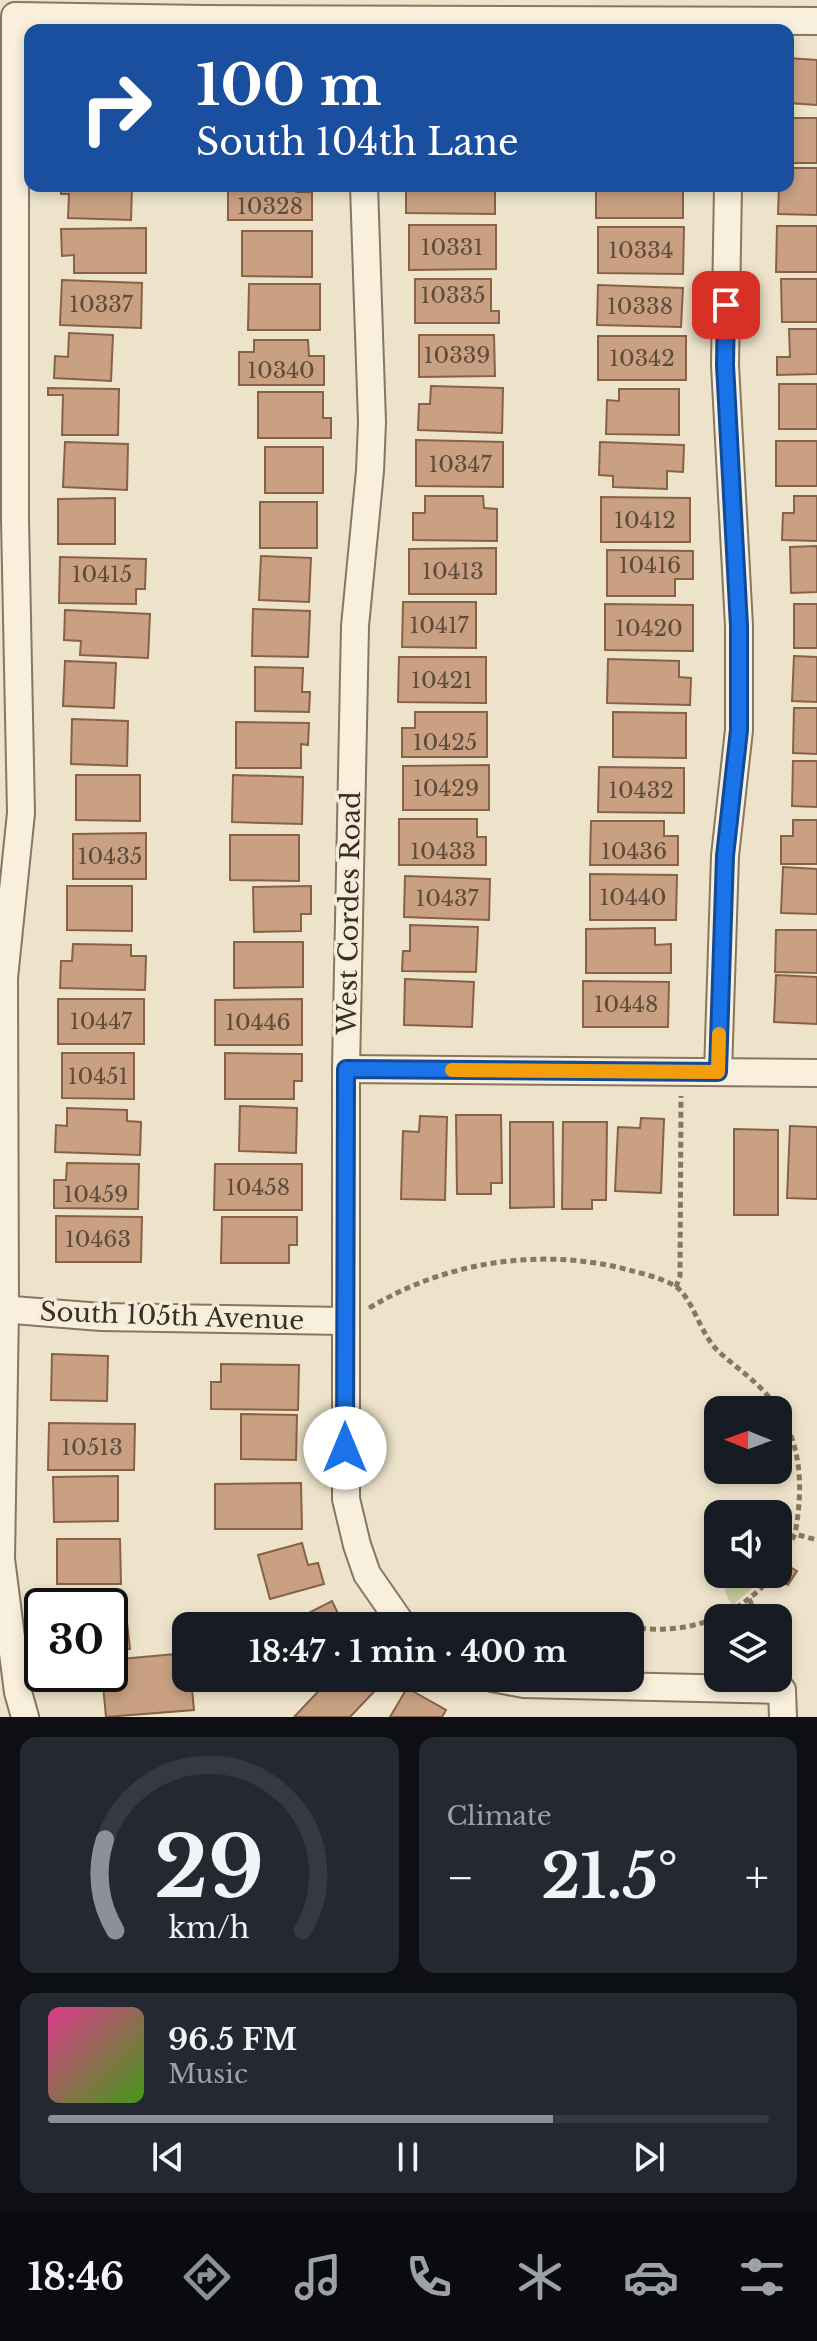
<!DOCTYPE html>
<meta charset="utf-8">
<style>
body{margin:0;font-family:"Libre Baskerville",serif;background:#242831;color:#f1f3f6;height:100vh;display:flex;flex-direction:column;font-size:30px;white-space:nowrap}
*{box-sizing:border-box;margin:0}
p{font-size:26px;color:#9ea1a6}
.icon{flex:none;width:44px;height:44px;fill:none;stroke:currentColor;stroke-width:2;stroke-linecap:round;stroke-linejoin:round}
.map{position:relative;height:1717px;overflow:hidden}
.details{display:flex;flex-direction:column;gap:20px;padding:20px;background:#0d0f14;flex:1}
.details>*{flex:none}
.hud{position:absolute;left:24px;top:24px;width:770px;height:168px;border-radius:16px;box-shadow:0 4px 12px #0003;background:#1a4fa0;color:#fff;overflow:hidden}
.needle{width:52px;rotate:271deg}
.buttons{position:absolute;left:704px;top:1396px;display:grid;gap:16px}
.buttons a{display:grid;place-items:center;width:88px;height:88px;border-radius:16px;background:#171b24;box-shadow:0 4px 12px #0003;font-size:40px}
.speed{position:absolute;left:24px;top:1588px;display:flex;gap:16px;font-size:40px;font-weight:700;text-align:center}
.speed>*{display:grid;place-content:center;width:104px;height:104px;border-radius:50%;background:#171b24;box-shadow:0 4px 12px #0003;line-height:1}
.speed .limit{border:4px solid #111;border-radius:12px;background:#fff;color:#111}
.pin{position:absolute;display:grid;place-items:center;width:68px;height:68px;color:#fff;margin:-34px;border-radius:16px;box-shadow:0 4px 12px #0006}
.me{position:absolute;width:88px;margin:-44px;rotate:0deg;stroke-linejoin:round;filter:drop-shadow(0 0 6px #0008)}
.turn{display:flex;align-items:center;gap:28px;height:168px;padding:0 40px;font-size:36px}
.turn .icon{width:104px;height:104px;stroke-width:2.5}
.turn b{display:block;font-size:56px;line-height:68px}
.big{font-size:60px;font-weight:800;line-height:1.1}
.details .widget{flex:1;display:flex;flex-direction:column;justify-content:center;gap:12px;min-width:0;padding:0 28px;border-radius:16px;background:#242831}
.details .dial{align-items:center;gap:0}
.dial svg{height:208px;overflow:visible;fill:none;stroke:#363941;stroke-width:7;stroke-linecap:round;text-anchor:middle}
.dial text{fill:#f1f3f6;stroke:none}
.song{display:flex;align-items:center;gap:24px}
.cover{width:96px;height:96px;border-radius:12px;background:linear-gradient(135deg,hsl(330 70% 55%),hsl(100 70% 35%))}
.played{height:8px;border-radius:4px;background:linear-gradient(90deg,#8c9099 70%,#363941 70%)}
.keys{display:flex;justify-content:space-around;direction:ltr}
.heat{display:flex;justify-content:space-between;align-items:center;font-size:44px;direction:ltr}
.details .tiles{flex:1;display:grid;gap:20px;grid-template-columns:1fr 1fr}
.widget:last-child{grid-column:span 2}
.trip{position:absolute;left:172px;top:1612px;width:472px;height:80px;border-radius:16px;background:#171b24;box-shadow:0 4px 12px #0003;font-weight:800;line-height:80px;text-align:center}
.menu{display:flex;height:128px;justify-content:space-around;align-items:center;background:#090b0e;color:#9ea1a6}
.menu .icon{width:56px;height:56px}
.menu .current{color:#8c9099}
.menu b{font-size:36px;color:#f1f3f6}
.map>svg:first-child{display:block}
.green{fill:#c5cb9e}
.building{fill:#c9a182;stroke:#886146;stroke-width:2}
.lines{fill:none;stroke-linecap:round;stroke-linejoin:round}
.street-casing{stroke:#89765f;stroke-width:30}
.path{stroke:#89765f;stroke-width:5;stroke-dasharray:6 4;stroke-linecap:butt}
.street{stroke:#f8f0dd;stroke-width:26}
.route-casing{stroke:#114b97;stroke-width:20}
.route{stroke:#1a73e8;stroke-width:14}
.slow{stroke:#f59e0b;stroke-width:14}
.labels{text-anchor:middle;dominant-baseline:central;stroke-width:7;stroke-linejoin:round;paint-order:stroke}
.number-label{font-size:22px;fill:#5e4b3a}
.street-label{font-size:26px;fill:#3b2e22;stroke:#f5edd9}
</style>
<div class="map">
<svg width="817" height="1717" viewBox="0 0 817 1717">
<rect width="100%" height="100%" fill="#ede3ca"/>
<path class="green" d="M723,1574H768L732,1606L725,1592Z"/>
<g class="building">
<path d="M788,58L817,60V105L788,103Z"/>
<rect x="788" y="118" width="29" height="45"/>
<path d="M788,168H817V215L778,214L779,186H788Z"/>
<path d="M61,186H132L131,220L68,218L69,194H61Z"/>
<path d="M228,186H295L296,192H312V220H228Z"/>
<path d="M406,186H495V214L406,213Z"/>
<rect x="596" y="186" width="87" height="32"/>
<path d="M409,225H496V269L409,270Z"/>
<path d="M777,226H817V272H776Z"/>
<path d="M598,227H684L683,274L598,273Z"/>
<path d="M146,228V273H74V255L62,256L61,229Z"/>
<path d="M242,231H312V277L242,276Z"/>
<path d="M415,279H491V311H499V323H415Z"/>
<path d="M781,279H817V322H782Z"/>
<path d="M62,280L142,283L141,328L60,325Z"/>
<path d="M249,284H320V330H248Z"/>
<path d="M598,285L683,288L681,327L597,325Z"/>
<path d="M789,329H817V374L777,375V357H790Z"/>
<path d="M69,333L113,335L111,381L54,378L55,356L68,357Z"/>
<path d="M419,335H494L495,376L419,377Z"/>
<rect x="598" y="336" width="88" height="44"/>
<path d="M254,340H308L309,356H324V385H239V352H254Z"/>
<rect x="779" y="384" width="38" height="45"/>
<path d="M431,386L503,388L502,433L418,430L419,404H430Z"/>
<path d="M48,388L119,389L118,435H62L63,395H48Z"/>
<path d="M619,389H679V435L606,434L607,400L619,401Z"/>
<path d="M258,392H323V418H331V438H258Z"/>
<path d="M416,440L503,442V487L416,486Z"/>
<rect x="776" y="441" width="41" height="45"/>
<path d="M65,442L128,444L127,490L63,487Z"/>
<path d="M600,442L684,445L683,472L667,471V489L613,487V476L599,475Z"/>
<rect x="265" y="447" width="58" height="46"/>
<path d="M425,496H483L484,508L497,509V541L413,540V513H425Z"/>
<path d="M794,496H817V541L782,540L783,513H794Z"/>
<path d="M601,497L690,498V542H601Z"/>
<path d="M115,498V544H58V499Z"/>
<rect x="260" y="502" width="57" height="46"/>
<path d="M817,546V592L791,593L790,547Z"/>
<path d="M496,548V594H409V549Z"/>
<path d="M607,550L693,551V579H675V596H607Z"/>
<path d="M261,556L311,558L309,602L259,600Z"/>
<path d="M60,557L146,559L145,589H136V604L59,603Z"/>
<path d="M403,602H476V648L402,647Z"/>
<path d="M605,604L693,605V651L605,650Z"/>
<rect x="794" y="604" width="23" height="44"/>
<path d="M253,609L310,611L308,657L252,656Z"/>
<path d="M65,610L150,614L148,658L80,655L81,641L64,640Z"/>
<path d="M794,656L817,657V702L792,701Z"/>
<path d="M399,657H486V703L398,702Z"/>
<path d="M608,659L679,661V677L691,678L690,705L607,703Z"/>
<path d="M65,661L116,663L114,708L63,706Z"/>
<path d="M255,667L303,668L302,692H310L309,712L255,711Z"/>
<path d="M794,708H817V754L793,753Z"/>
<path d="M415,712H487V757H402V728H415Z"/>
<path d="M613,712L686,713V758L613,757Z"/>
<path d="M72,719L128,721L127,766L71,764Z"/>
<path d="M236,722L309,723L308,745L301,744V768H236Z"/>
<path d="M793,761H817V807L792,806Z"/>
<path d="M489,765V810H403V766Z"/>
<path d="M599,767L684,768V813L598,812Z"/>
<path d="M76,775H140V821L76,820Z"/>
<path d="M233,775L303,777L302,824L232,822Z"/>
<path d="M399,819H477V837H486V865H399Z"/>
<path d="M793,820H817V864H781V836H793Z"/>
<path d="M591,821H664V836H678V865H590Z"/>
<path d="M146,833V879H73V834Z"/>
<path d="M230,835H299V881L230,880Z"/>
<path d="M783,867L817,869V914L781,913Z"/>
<path d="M590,874L677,875L676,920H590Z"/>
<path d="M405,876L490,879L489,920L404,917Z"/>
<path d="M67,886H132V931L67,930Z"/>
<path d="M311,886V914H301V931L254,932L253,887Z"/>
<path d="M410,925L478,927L476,972L402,971L403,951H410Z"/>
<path d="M655,928V945L671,944V973H586V929Z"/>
<path d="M776,930H817V973L775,972Z"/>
<path d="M234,942H303V987L234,988Z"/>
<path d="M73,944L131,945V956H146L145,990L60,988L61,961H72Z"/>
<path d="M776,975L817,977V1024L774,1022Z"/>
<path d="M405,979L474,982L472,1027L404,1025Z"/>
<path d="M583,981L669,982L668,1027H583Z"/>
<rect x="58" y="999" width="86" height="45"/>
<path d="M302,999V1045H215V1000Z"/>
<path d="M62,1053H134V1099L62,1098Z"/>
<path d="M225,1053L302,1054V1081H294V1099H225Z"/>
<path d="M240,1106L297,1108L296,1153L239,1151Z"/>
<path d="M67,1108L127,1110V1121L141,1122L140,1155L55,1152L56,1125L67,1126Z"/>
<path d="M456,1115H501L502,1183H491V1194H457Z"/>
<path d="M420,1116L447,1117L445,1200L401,1199L403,1131L419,1132Z"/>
<path d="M641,1118L664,1119L661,1193L615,1191L618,1127L640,1128Z"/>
<path d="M510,1122H553L554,1207L510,1208Z"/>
<path d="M563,1122H607L606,1200H592V1209H562Z"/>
<path d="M790,1126L817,1127V1199L787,1198Z"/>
<path d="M734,1129L778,1130V1215H734Z"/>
<path d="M67,1163L139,1164L138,1209L54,1208V1180H66Z"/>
<path d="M215,1164H302V1210H214Z"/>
<path d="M56,1216L142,1217L141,1262H56Z"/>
<path d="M222,1217H297V1245H289V1263H221Z"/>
<path d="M52,1354L108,1356L107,1401L51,1400Z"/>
<path d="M221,1364L299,1365L298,1410L211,1409V1382H221Z"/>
<path d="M241,1414L297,1415L296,1460L241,1459Z"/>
<path d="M49,1423L135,1424L134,1470H48Z"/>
<path d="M118,1476V1521L54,1522L53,1477Z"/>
<path d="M301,1483L302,1529H215V1484Z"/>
<path d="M57,1539H120L121,1584H57Z"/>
<path d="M302,1543L308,1565L318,1563L324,1584L270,1599L258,1555Z"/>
<path d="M783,1563L797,1571L788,1585L775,1577Z"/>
<path d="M332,1601L344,1626H283Z"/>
<path d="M125,1604L130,1649L110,1652V1606H107Z"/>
<path d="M186,1653V1678H191L194,1710L106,1717L102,1674H110V1660Z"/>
<path d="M331,1678H387L350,1717H294Z"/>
<path d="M407,1688L446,1710L442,1717H390Z"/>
</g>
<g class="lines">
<defs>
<g id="street">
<path d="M364,186L372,422L370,471L355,626L346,1069V1499L357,1545L367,1574L403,1626"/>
<path d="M346,1069L817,1073"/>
<path d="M718,1072L725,856L739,730V626L725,365L728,186"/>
<path d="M0,1309L101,1317L345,1321"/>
<path d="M492,1678L524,1684L782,1690L783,1717"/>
<path d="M25,1717L18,1692L1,1559L5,1310L4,978L21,813L15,520V16L205,19L817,21"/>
</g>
</defs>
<use href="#street" class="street-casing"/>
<g class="path">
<path d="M676,1287L680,1276L681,1096"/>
<path d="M371,1305V1307C447,1261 543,1247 629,1270C644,1274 662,1278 675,1286C693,1298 700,1334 718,1351C734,1366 754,1379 768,1396C802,1437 804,1484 795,1534"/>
<path d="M778,1566L795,1534L817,1540"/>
<path d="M749,1599L759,1618"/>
<path d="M630,1627C686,1636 738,1618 774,1574"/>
</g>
<use href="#street" class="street"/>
</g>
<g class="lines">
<defs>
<path id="route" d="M345,1448L346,1069L718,1072L725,856L739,730V626L725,365L726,305"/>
</defs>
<use href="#route" class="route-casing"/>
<use href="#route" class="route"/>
<path class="slow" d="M452,1070L718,1072L719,1034"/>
</g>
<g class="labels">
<g class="number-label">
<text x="270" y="206">10328</text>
<text x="452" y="247">10331</text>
<text x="641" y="250">10334</text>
<text x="453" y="295">10335</text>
<text x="101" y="304">10337</text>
<text x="640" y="306">10338</text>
<text x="457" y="355">10339</text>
<text x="642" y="358">10342</text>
<text x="281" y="370">10340</text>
<text x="460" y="464">10347</text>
<text x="645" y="520">10412</text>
<text x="650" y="565">10416</text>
<text x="453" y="571">10413</text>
<text x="102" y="574">10415</text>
<text x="439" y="625">10417</text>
<text x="649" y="628">10420</text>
<text x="442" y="680">10421</text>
<text x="445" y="742">10425</text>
<text x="446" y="788">10429</text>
<text x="641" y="790">10432</text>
<text x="443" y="851">10433</text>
<text x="634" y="851">10436</text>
<text x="110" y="856">10435</text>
<text x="633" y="897">10440</text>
<text x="447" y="898">10437</text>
<text x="626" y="1004">10448</text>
<text x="101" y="1021">10447</text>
<text x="258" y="1022">10446</text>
<text x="98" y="1076">10451</text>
<text x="258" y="1187">10458</text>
<text x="96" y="1194">10459</text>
<text x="98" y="1239">10463</text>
<text x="92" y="1447">10513</text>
</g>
<g class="street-label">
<text transform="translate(349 913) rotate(-89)">West Cordes Road</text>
<text transform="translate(172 1316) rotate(2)">South 105th Avenue</text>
</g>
</g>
</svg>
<div class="buttons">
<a><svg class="needle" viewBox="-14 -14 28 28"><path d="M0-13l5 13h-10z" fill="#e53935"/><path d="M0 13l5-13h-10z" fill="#9ea1a6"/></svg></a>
<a><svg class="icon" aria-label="sound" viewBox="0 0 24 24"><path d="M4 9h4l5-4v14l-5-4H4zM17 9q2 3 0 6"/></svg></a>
<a><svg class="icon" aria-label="layers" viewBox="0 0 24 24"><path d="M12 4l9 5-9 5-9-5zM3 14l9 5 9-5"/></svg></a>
</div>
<div class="speed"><div class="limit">30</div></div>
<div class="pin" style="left:726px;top:305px;background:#d93025"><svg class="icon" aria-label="arrive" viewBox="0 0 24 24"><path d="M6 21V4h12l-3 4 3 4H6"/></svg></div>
<svg class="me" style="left:345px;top:1448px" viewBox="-20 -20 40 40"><circle r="19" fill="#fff"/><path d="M0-13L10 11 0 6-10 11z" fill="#1a73e8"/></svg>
<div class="trip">18:47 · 1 min · 400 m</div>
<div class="hud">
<div class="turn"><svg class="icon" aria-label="right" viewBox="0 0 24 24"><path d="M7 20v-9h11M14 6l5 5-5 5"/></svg><div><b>100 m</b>South 104th Lane</div></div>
</div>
</div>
<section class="details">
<div class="tiles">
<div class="widget dial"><svg viewBox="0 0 100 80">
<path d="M14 69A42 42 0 1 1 86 69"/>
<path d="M14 69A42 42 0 0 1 10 34" stroke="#8c9099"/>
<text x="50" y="56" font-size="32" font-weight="700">29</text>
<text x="50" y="72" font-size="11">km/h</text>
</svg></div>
<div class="widget"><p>Climate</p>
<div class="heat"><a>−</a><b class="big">21.5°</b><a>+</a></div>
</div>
<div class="widget">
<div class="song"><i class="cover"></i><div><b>96.5 FM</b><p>Music</p></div></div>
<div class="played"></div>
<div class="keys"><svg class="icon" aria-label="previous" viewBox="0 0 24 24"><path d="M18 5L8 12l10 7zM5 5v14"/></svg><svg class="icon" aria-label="pause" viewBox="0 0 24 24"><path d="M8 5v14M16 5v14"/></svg><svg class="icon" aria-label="next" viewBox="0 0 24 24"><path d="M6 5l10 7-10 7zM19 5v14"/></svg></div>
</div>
</div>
</section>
<nav class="menu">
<b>18:46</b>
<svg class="icon current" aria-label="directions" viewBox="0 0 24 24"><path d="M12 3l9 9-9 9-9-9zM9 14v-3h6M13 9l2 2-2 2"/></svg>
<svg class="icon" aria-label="music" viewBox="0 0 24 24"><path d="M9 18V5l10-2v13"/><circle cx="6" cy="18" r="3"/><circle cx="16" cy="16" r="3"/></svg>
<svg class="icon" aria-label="phone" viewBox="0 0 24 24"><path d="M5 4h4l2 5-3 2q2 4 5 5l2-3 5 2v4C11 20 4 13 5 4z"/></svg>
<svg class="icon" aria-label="climate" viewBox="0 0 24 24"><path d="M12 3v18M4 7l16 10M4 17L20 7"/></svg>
<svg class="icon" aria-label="car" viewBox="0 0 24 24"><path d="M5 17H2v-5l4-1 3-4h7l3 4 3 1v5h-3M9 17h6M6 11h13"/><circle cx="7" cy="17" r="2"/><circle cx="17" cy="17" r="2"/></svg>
<svg class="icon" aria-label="filters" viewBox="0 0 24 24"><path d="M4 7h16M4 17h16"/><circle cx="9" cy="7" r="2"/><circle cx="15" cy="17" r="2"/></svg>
</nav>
